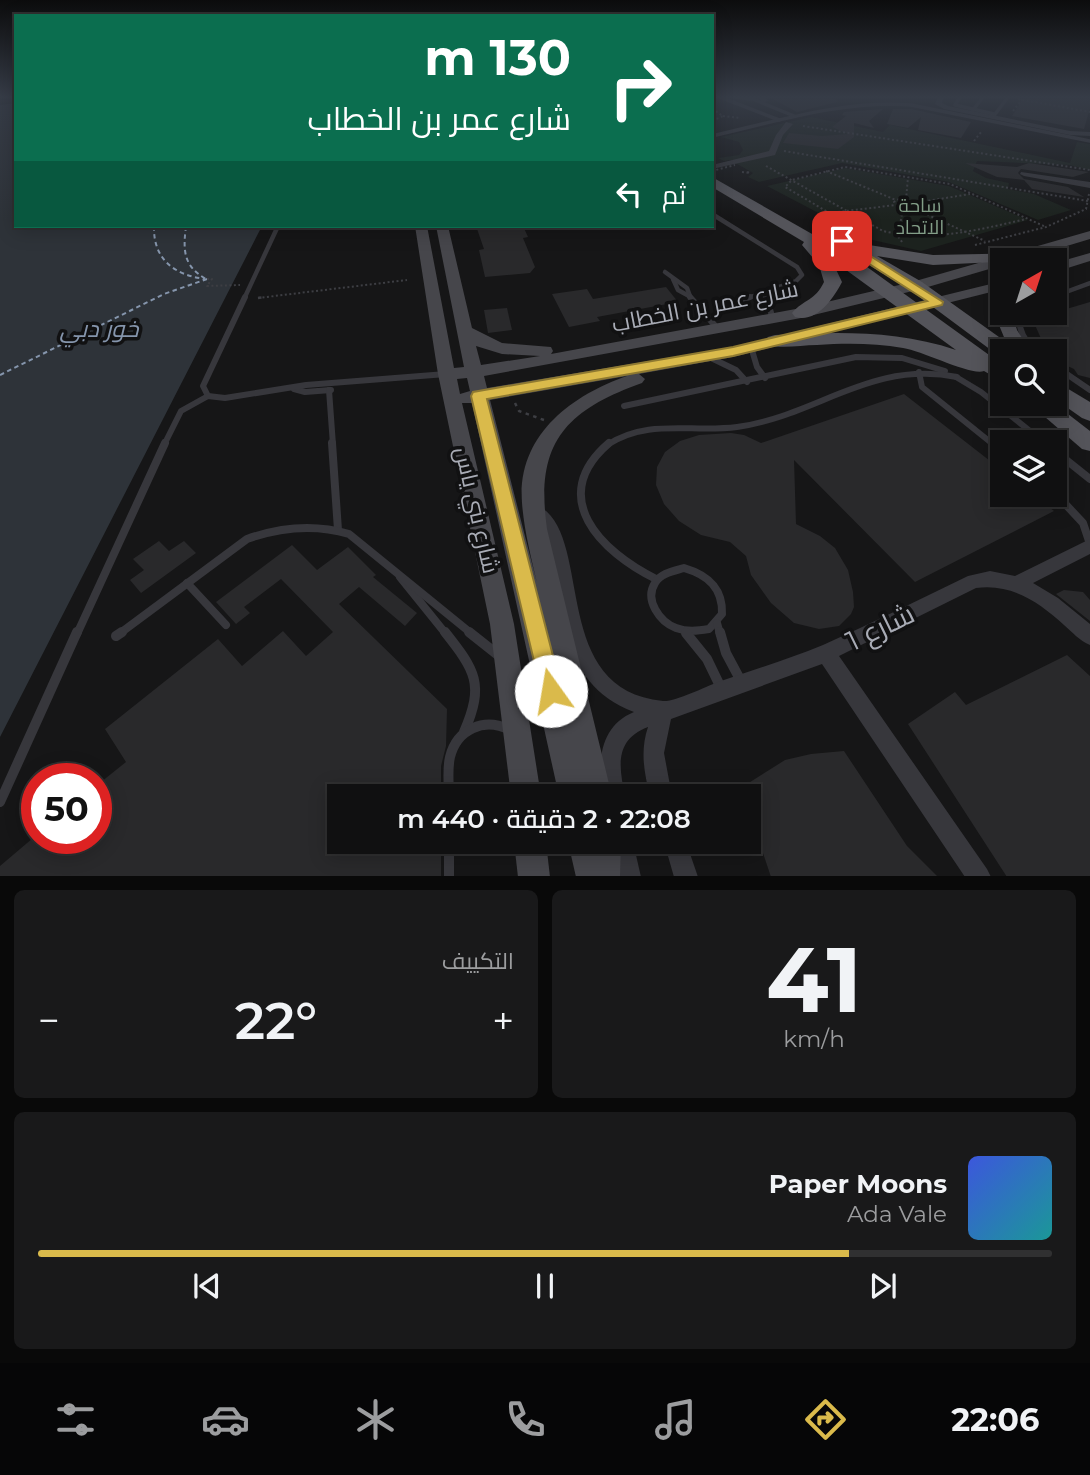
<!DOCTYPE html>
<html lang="ar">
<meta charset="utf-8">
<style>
body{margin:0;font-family:Montserrat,Cairo,sans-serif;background:#19191a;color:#f1f3f6;direction:rtl;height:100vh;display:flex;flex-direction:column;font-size:26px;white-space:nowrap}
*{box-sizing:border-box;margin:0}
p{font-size:23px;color:#9c9d9f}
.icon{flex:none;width:38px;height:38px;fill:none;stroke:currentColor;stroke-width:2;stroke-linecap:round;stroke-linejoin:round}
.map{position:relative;height:876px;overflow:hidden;direction:ltr}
.details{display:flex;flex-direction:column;gap:14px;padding:14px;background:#090909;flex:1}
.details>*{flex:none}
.top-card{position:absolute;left:14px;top:14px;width:700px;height:214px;border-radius:0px;box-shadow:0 4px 18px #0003,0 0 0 2px #303031;direction:rtl;background:#0b6e4f;color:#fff;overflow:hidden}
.needle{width:46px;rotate:39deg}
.fabs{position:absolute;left:990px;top:248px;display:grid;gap:14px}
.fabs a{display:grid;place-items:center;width:77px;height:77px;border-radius:0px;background:#101011;box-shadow:0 4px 18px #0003,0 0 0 2px #303031;font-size:35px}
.speed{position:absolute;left:21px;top:763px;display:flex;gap:14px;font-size:35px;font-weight:700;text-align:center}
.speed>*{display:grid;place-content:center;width:91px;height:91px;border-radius:50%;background:#101011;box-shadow:0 4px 18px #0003,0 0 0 2px #303031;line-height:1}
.speed .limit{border:10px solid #d22;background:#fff;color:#111}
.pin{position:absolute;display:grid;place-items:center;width:60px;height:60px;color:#fff;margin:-30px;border-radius:14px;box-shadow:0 4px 10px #0006}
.me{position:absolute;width:77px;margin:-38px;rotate:347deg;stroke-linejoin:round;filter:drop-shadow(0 0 5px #0008)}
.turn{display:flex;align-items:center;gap:24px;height:147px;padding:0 28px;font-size:32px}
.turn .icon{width:91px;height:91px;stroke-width:2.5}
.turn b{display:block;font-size:49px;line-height:60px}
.then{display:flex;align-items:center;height:66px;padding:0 28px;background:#0003;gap:14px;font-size:26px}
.big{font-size:52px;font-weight:600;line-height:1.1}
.details .widget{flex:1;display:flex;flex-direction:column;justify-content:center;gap:10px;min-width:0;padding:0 24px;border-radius:10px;background:#19191a}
.details .dial{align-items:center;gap:0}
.dial b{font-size:91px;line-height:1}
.song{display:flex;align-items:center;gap:21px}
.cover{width:84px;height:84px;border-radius:10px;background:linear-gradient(135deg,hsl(230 70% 55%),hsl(180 70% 35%))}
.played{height:7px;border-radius:4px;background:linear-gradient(90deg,#daba4b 80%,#303031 80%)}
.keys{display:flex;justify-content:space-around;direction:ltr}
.heat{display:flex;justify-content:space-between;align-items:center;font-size:38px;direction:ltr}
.details .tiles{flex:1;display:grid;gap:14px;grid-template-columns:1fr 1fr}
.widget:last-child{grid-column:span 2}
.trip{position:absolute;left:327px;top:784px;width:434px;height:70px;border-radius:0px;background:#101011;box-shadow:0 4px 18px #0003,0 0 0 2px #303031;font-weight:600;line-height:70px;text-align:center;direction:rtl}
.dock{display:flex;height:112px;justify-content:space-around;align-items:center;background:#060607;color:#9c9d9f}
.dock .icon{width:49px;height:49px}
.dock .selected{color:#daba4b}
.dock b{font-size:32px;color:#f1f3f6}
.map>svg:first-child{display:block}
.green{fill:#1c221e}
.water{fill:#2e3339}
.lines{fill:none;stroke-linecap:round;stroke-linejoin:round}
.ferry{stroke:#8595ac;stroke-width:2;stroke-dasharray:4.5 3.5;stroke-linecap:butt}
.building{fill:#29292b}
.path-far1{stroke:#3d3e43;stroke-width:2;stroke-dasharray:2 2.5;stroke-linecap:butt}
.path{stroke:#3d3e43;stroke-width:2.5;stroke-dasharray:3.5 4.5;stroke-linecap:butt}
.lane-far4{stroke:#37373c;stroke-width:3.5}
.lane-far3{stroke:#37373c;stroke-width:4.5}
.lane-far2{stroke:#37373c;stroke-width:6}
.lane-far1{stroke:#37373c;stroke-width:8}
.lane{stroke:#37373c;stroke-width:10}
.street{fill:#37373c;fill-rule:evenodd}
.secondary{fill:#46464b;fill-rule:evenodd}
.primary{fill:#54545a;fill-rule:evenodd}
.path-bridge{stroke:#3d3e43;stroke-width:2;stroke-dasharray:2 2.5;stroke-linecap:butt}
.route{fill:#daba4b;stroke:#8e7931;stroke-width:2}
.labels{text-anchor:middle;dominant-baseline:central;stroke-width:7;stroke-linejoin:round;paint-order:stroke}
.far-park-label{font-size:19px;fill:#839e88;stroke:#111112}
.street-label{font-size:23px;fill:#a9acb6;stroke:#111112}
.water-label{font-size:24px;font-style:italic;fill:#8595ac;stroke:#111112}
.near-street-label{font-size:28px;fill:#a9acb6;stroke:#111112}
</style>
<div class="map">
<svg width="1090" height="877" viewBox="0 0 1090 877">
<rect width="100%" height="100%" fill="#161617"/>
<g class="green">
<path d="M811,117L883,132L890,125L1070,163L1077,142L1090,144V170L1069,165L977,161L973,171L986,178L1009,183L1008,189L1034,194L1071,210L1038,220L949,182L842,163L759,182L748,177L753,173L730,160L724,161L718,158L739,155L743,150L739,142L721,137Z"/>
<path d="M845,168L949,186L1028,220L921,251L868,239L767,186Z"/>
</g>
<path class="water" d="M16,103V226H262L0,737V105Z"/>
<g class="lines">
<g class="ferry">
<path d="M154,226C153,259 174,275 205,279"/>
<path d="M186,226C183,250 183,266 206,279"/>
<path d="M0,375L164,294L207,279"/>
</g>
</g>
<g class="building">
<path d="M769,97H836L837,102L797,112Z"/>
<path d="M1024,97H1090V108L1084,129L1012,116Z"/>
<path d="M883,109L869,121L874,128L854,123V137L838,149L783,143L789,133L822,136L848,134L832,127L846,116L842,115L844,112Z"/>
<path d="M893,109H911L971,122L961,138L918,130L921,117L908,128L887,124Z"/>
<path d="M965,163L1017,167L1029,163L1089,172L1073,177L1021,169L1018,173L1024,179L1068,187L1084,197L1032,189L1024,180L997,177Z"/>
<path d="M476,226H523L528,237L523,238L535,267L530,273L485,277L479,250L484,249Z"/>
<path d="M666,287L678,302L597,317L600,321L569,327L552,294L587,289L593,299Z"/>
<path d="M1090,302V378L1078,375L1074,369L1055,360V352H1047L1035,325L1063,310Z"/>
<path d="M507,308L512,330L488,333L484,310Z"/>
<path d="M904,394L1003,471V495H1034L1054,511L915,582L794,460L796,524L820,536L835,548L848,570L853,592L854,607L851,614L839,626L819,629L794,623L771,603L751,575L746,556L730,542L701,535L679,521L664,504L656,485L657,467L665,452L680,441L699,435L731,433L744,435L761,443Z"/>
<path d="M159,541L169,551L184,541L196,553L141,593L130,580L144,570L133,559Z"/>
<path d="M292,545L317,570L348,547L376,575L373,577L417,613L405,626L359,587L339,604L447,709L446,746L441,766V796H340V842H441V877H0V866L33,838H96V786L126,762L105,729L218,639L242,666L283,631L306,656L333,632L281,579L244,607L250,613L236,624L216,602Z"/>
<path d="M1064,590L1083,592L1090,600V621L1056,594Z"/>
<path d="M1067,655L1090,676V877H1007L908,724L955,692L966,705Z"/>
<path d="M844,751L907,846L938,877H771L749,811V796H728L785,760L811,754Z"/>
</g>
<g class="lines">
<g class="path-far1">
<path d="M1018,99L1090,112"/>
<path d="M712,109L723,116L712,121"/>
<path d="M1013,111L1024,97"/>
<path d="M723,116L740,118"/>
<path d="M803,126L1090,170"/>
<path d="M974,141L982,131"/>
<path d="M784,151L1088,201"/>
<path d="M766,166L883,231C932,242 978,230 1026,219"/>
<path d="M826,171L896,200"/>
<path d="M742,172L750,173L745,171"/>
<path d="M899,199L912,202L917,207L902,208L894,202Z"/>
<path d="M906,200L908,177"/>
<path d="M915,203L970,194"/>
<path d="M915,209L985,241"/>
<path d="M829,213L896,205"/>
<path d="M869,236L785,187L792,180L845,167L950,184L1046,227"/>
<path d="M902,242L898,236L903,208"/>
<path d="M975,245L1046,227L1086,209L1089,194"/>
<path d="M207,279H212L207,286L240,285"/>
<path d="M258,298L407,280"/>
</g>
<g class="path">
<path d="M258,298L266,297"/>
<path d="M515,403L519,411L544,420"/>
</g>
<g class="lane-far4">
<path d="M720,97L779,120"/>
<path d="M736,97L750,99"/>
<path d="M748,97L794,116"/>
<path d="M960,97L955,105L994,114"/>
<path d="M973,110L983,97"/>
<path d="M993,117L1008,97"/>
<path d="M712,136C778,121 843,100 911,105L1090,141"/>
</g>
<g class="lane-far3">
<path d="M712,214L797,267L802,275L796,281L745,299"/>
<path d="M665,272L687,288L691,299"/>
<path d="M673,279L678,290L689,296"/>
<path d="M764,292L766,299"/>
<path d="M1055,296L1090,283"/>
<path d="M244,299L278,226"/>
</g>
<g class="lane-far2">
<path d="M690,297L718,329"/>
<path d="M766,297L773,319"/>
<path d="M722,307L750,297"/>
<path d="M1020,313C1017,330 1025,341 1037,352"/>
<path d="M751,347L757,367L765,378"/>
<path d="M709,357L736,370L747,382"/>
<path d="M1055,366L1090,390"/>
<path d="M919,372L922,387L994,445"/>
<path d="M956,377L981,392L1045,443"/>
<path d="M294,389L305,392L331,390"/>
<path d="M329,390L333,445"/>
<path d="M208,396L203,386L245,297"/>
<path d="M624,406L856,357L902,358L945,371"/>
<path d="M164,445L181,411L208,396L225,398L306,385L446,374"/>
<path d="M607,445C648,418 691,433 737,427C817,416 870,360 957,377"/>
</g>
<g class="lane-far1">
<path d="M332,443L338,530"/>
<path d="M609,443C546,497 601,552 656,579"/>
<path d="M992,443L1003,452"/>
<path d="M1055,451L1090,479"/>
<path d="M1055,493L1083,523L1090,544"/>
<path d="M684,568C708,575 723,588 722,614L709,629C697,631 687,632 676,628C660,622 644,600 655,583C661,573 674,571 684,568Z"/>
<path d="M400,577L446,634"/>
<path d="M187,583L226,625"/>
<path d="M717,623L720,634"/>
<path d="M77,634L165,443"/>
<path d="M119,634L247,539C281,527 315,524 349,534L472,634"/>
</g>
<g class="lane">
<path d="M445,632C475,670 485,684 464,732"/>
<path d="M469,632L498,655"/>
<path d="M720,632L726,653L742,683"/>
<path d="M686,633L707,659L722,690"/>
<path d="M116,636L122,632"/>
<path d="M449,796C449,783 447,770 450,757C457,729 484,717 510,730"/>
<path d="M0,802L77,632"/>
<path d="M449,842V877"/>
</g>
<g class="street">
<path d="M755,97H764L769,101L764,102Z"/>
<path d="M938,97H944L942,103L948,106L1070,131L1090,132V136L1070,135L944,109L935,104Z"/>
<path d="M786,122L793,124L783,135L775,155L712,169V165L769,151L776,135Z"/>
<path d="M1021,172L1090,182V188L1024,176L1020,174Z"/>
<path d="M532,503C599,525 543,689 663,701C675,702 705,687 718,682C753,670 789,659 823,645C872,623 920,599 968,576L990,571L1015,576L1090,539V554L1033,583L1058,598L1090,624V645C1080,641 1072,632 1064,625C1039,602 1011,583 976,588L839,656L987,869L991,877H965L822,664L671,719L664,753L672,796H650C644,772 640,751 648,727C614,740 619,767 625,796H603C597,764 599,726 634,712C555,682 565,602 545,534L538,522L524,509L527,505Z"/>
<path d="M611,842H633L641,877H617Z"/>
<path d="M664,842H686L698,877H674Z"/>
</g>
<g class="secondary">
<path d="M415,226H427L454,368L464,367L436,226H448L472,328L502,343L551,347L553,351L551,354L801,308L912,282L1090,231V239L1017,261H1003V265L921,289L801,318L484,376L487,388L733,347L1003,281V289L733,357L639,374L645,379L642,383C564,411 535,444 547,529L612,796H559L472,403H462L514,624L541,796H511L490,624L438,374ZM476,346L502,354L540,356L481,365ZM627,376C570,396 517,436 522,503C524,530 531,557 537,583L490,400ZM467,378L470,391L460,394L457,379Z"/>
<path d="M1090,253V261L1055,272V263Z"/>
<path d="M514,842H546L550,877H518Z"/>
<path d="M568,842H621L620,877H576Z"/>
</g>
<g class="primary">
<path d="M712,177L856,259L1003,365V382L984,371C971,376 923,351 903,348C875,343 845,343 817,345C801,345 783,349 768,345L765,341L768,337L775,335C838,332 896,330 956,350L831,259L842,282C833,299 817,323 795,317L792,313C804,299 815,301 824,282L819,265L802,245L804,242L712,187Z"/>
<path d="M852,243L863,248L869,245L933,255L1024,253L1026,256L1019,261L933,265L877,256L922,282L1006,342L994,313L1003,308V313H1012L1017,330L1031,352H1003V357L999,356L910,290L846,251L844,248L846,245Z"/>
<path d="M1055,381L1090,402V421L1082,418L1055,399Z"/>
<path d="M1030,404H1055L1090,431V451L1082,449Z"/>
</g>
<path class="path-bridge" d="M712,171L735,165"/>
</g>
<linearGradient id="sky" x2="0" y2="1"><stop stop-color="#0c0c0d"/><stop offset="0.44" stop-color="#363c47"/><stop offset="1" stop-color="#363c47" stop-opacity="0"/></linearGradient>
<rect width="1090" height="220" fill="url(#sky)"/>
<path class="route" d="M842,238L943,302L942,305L733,356L487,399L562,691L559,699L551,702L543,699L471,396L473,392L733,347L927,301L838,244L836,241Z"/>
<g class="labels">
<g class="far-park-label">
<text x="920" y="205">ساحة<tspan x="920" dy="22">الاتحاد</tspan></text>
</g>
<g class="street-label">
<text transform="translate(705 306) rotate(-11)">شارع عمر بن الخطاب</text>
<text transform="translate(477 510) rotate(77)">شارع بني ياس</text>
</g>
<g class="water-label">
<text x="99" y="328">خور دبي</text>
</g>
<g class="near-street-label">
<text transform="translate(880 627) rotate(-26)">شارع 1</text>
</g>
</g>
</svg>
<div class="fabs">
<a><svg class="needle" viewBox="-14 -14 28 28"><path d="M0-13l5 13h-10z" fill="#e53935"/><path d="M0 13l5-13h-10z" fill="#9c9d9f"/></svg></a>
<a><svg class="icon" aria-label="search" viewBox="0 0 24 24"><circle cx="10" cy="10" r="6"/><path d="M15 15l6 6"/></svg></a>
<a><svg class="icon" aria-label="layers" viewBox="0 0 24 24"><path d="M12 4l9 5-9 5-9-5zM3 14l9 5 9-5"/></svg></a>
</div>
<div class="speed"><div class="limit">50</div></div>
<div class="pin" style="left:842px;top:241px;background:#d93025"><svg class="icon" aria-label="arrive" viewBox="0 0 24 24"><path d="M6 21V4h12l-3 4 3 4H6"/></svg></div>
<svg class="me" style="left:551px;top:691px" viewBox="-20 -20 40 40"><circle r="19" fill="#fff"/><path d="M0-13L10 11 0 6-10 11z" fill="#daba4b"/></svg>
<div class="trip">22:08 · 2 دقيقة · 440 m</div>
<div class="top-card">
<div class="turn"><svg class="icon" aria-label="right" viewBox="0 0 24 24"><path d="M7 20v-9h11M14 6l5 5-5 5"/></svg><div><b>130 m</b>شارع عمر بن الخطاب</div></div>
<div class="then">ثم<svg class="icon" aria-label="left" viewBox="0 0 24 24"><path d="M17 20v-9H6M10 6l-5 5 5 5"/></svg></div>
</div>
</div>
<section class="details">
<div class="tiles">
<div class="widget dial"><b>41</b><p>km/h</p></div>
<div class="widget"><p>التكييف</p>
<div class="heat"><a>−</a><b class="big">22°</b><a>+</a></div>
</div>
<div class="widget">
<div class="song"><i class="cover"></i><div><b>Paper Moons</b><p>Ada Vale</p></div></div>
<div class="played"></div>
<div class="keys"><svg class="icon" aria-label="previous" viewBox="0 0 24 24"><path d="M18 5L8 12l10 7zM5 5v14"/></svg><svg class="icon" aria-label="pause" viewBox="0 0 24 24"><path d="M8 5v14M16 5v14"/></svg><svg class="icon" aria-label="next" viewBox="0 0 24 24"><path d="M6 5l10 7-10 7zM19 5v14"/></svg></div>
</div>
</div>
</section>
<nav class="dock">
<b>22:06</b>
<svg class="icon selected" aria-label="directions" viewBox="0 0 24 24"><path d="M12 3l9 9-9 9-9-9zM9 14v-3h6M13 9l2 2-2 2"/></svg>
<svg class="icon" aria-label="music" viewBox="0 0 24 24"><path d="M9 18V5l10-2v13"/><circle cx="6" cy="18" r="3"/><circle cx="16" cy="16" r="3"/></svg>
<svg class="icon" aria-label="phone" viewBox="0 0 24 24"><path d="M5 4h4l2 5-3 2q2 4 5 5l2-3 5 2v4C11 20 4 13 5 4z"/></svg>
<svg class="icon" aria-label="climate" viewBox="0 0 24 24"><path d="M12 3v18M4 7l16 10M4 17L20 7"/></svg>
<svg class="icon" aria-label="car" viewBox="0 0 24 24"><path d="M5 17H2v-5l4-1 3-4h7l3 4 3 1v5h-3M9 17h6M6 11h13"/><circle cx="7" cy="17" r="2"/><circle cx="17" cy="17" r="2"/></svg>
<svg class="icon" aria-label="filters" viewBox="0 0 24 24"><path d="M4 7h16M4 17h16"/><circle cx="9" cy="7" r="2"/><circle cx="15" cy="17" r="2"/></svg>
</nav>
